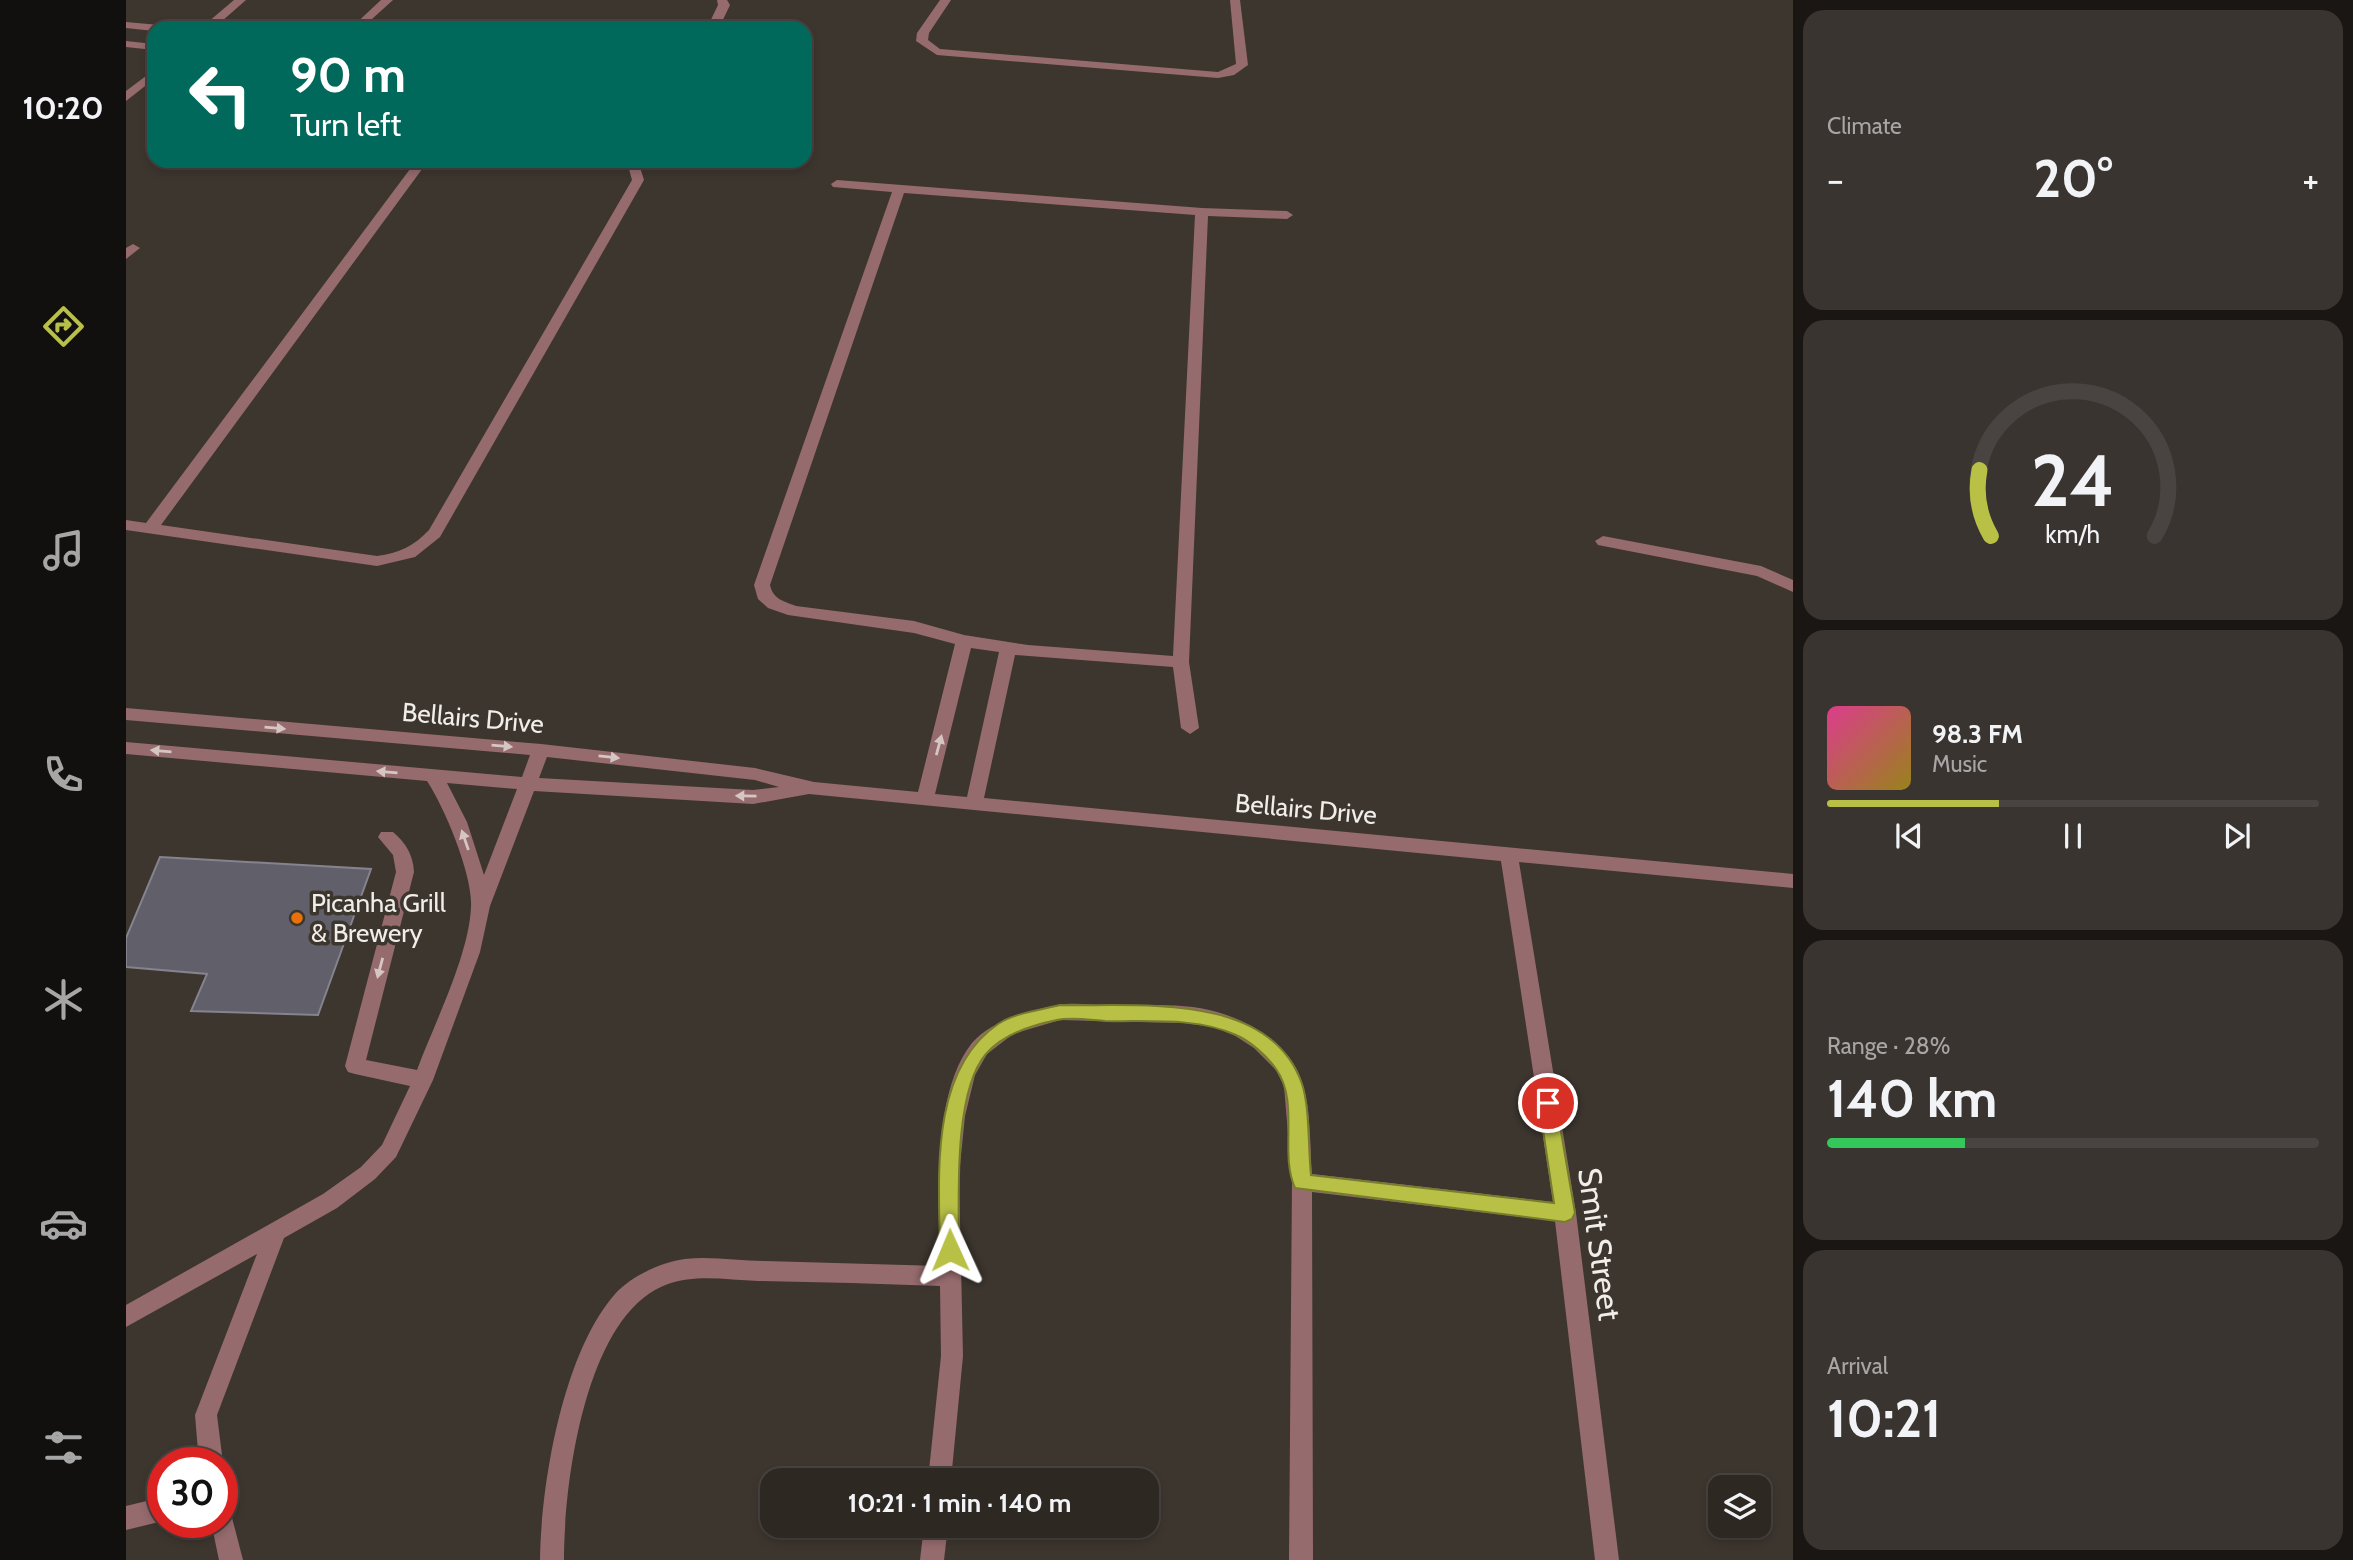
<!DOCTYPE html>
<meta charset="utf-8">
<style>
body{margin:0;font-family:Cabin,sans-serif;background:#3a3430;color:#f1f3f6;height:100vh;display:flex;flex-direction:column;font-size:26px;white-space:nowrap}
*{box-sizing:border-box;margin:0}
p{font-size:23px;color:#a7a6a6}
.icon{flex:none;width:38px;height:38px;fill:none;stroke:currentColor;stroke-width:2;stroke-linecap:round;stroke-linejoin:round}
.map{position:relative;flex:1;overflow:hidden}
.side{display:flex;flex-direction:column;gap:10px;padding:10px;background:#191613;width:560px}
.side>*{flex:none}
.guide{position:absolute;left:21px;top:21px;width:665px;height:147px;border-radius:21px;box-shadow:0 4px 10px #0003,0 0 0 2px #494441;background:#00695c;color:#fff;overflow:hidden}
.fabs{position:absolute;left:1582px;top:1475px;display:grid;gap:14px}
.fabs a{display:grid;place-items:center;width:63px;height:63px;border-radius:14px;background:#2e2823;box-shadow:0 4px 10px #0003,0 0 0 2px #494441;font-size:35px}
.speed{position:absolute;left:21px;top:1447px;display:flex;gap:14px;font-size:35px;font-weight:700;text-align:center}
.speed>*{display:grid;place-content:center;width:91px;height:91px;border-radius:50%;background:#2e2823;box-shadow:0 4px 10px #0003,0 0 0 2px #494441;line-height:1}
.speed .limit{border:10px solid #d22;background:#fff;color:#111}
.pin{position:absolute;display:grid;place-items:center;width:60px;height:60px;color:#fff;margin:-30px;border:4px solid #fff;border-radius:50%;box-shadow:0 2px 7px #0007}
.me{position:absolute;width:77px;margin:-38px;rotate:359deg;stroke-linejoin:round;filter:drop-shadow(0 0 5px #0008)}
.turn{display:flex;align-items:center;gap:24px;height:147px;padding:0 28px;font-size:32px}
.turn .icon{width:91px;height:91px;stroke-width:2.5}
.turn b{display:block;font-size:49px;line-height:60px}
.big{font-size:52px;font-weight:800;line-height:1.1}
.side .widget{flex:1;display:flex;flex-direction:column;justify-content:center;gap:10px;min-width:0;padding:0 24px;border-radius:21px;background:#3a3430}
.side .dial{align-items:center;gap:0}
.dial svg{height:182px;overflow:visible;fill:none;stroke:#494441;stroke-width:7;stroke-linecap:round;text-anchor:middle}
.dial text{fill:#f1f3f6;stroke:none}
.song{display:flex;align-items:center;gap:21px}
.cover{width:84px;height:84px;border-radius:10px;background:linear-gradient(135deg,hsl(330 70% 55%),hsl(50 70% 35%))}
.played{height:7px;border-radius:4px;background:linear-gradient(90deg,#b9c046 35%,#494441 35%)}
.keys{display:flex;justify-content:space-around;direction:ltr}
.heat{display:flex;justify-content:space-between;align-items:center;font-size:38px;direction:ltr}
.charge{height:10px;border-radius:5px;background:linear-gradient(90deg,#34c759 28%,#494441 0)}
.trip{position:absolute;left:634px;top:1468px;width:399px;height:70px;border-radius:21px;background:#2e2823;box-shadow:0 4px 10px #0003,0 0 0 2px #494441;font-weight:800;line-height:70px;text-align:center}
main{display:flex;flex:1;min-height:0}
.menu{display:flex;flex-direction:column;width:126px;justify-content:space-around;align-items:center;background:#12100e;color:#a7a6a6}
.menu .icon{width:49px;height:49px}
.menu .active{color:#b9c046}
.menu b{font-size:32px;color:#f1f3f6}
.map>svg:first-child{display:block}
.building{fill:#615f69;stroke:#85838e;stroke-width:2}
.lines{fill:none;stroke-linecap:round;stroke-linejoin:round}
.minor{fill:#966b6e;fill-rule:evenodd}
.oneway{fill:#d6c6c3}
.route{fill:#b9c046;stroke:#787d2e;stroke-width:2}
.food-dot{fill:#e8710a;stroke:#3d362f;stroke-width:2.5}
.labels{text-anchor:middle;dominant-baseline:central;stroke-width:7;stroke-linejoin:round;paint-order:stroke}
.street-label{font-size:26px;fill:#f1ede8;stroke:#3d362f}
.poi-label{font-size:26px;fill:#f1ede8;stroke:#3d362f;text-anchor:start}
.near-street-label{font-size:32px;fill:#f1ede8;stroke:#3d362f}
</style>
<main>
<nav class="menu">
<b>10:20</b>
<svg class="icon active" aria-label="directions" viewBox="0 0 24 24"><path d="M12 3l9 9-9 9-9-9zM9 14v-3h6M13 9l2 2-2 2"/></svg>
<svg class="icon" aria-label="music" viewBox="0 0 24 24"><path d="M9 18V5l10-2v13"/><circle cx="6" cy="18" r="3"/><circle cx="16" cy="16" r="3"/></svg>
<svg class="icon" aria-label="phone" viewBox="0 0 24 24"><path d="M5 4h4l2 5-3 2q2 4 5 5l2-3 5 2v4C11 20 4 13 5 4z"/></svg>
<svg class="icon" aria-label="climate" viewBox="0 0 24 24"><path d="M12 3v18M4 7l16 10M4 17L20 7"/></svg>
<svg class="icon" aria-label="car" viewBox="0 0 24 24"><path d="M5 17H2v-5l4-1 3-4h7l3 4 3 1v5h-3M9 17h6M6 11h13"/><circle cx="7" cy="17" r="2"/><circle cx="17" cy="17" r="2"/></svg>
<svg class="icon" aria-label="filters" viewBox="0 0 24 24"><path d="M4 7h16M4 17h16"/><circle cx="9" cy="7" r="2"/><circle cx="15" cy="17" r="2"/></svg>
</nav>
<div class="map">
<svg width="1667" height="1560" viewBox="0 0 1667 1560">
<rect width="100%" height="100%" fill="#3d362f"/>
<path class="building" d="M34,857L245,869L192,1015L65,1011L81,974L0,967V938Z"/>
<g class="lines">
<g class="minor">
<path d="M108,0H120L88,28H75Z"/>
<path d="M255,0H267L236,28H225Z"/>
<path d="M591,0H601L604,5L593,28H581L592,5Z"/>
<path d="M814,0H825L803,33L802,40L814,49L1092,72L1110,64L1104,0H1114L1122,65L1108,75L1092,78L811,55L790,41L791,33Z"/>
<path d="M0,22L33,25L39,28H28V31L0,28Z"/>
<path d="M0,41L28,44V50L0,47Z"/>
<path d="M28,70V79L0,101V91Z"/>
<path d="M290,161H302L35,525L251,556C273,553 288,546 303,530L506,180L503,169L490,161H506L513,164L518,180L314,537L289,557L251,566L0,530V520L20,523Z"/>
<path d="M711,180L1076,208L1161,211L1167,215L1161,219L1082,216L1063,662L1073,728L1064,734L1055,728L1047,667L889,655L858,798L1667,874V888L1393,862L1450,1213L1493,1560H1469L1429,1221L1186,1192L1187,1560H1163L1166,1182L1158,1086L1150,1070L1128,1048L1108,1035L1087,1027L1058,1023L934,1020L887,1034L861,1054L849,1075L839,1116L833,1175L837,1356L825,1480H802L815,1356L814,1286C753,1284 693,1282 632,1281C603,1280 570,1274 542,1284C459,1313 438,1484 438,1560H414C415,1483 437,1353 489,1294C505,1276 536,1262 559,1259C585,1256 613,1261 639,1261C697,1263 755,1264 814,1266C813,1204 805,1094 846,1043C865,1021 904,1010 932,1005C947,1002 965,1005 980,1005C1015,1006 1057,1002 1091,1012C1119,1020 1143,1034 1162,1056C1187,1085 1183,1137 1186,1174L1427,1202L1375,861L683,794L627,804L408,791L364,906L354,952L307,1080L270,1157L249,1179L211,1208L158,1238L91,1415L97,1463H73L69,1415L131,1254L0,1327V1305L197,1194L235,1167L256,1145L284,1086L229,1074L222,1072L219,1066L270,872L267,855L252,837L255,832H267C280,843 287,855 288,872L240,1060L291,1070C308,1024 343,956 345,907C347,876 319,808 301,781L0,754V742L396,777L404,755L0,720V708L415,744L629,768L688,782L792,792L829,644L788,633L662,615L642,608L632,599L628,585L766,192L707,187L705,184ZM778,193L1069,215L1047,656L902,645L838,635L788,621L670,606C657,601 647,599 644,585ZM845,648L873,652L841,797L809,794ZM421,757L629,780L653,787L627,790L413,778ZM321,783L391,789L358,875L341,822Z"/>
<path d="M7,244L14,248L0,259V248Z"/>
<path d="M1477,536L1635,566L1667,580V592L1631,576L1472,545L1469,541Z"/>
<path d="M37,1497V1521L0,1530V1506Z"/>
<path d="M96,1506L104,1510L117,1560H93L85,1522H96Z"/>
<path d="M798,1526H822L818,1560H794Z"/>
</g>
</g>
<defs><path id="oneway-solid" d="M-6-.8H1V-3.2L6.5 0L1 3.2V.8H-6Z" transform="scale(1.75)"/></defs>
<g class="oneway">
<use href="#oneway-solid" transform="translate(149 728) rotate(5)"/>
<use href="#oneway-solid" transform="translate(813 745) rotate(-75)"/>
<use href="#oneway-solid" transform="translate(376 746) rotate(5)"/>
<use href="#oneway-solid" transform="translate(35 751) rotate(-175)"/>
<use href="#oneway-solid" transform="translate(483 757) rotate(6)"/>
<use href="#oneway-solid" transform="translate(261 772) rotate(-175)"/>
<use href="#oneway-solid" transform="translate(620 796) rotate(-179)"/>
<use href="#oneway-solid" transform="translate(339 840) rotate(-109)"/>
<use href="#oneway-solid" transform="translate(254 968) rotate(105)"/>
</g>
<path class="route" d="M934,1005C1012,1007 1144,991 1176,1084C1184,1108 1182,1149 1185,1175L1428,1203L1413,1103L1416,1097H1429L1449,1213L1446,1219L1439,1222L1169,1188C1153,1153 1174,1102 1150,1069C1141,1056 1124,1041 1110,1035C1071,1017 1021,1022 979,1021C964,1020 946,1017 931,1020C906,1025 877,1034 860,1054C827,1092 833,1201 833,1250L830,1257L824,1259L817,1257L814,1250C813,1177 803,1071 872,1024C888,1013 915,1010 934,1005Z"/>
<circle class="food-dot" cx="171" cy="918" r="7"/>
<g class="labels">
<g class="street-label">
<text transform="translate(347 718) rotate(5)">Bellairs Drive</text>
<text transform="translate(1180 809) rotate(5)">Bellairs Drive</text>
</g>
<g class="poi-label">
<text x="185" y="903">Picanha Grill<tspan x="185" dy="30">&amp; Brewery</tspan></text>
</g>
<g class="near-street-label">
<text transform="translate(1474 1244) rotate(82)">Smit Street</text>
</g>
</g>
</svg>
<div class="fabs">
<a><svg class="icon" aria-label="layers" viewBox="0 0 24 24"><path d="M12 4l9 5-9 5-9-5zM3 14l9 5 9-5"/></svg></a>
</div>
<div class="speed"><div class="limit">30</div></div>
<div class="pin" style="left:1422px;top:1103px;background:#d93025"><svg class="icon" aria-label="arrive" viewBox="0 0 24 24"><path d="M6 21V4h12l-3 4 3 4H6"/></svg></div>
<svg class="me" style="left:824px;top:1250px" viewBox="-20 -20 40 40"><path d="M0-17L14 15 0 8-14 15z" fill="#b9c046" stroke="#fff" stroke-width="4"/></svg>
<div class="trip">10:21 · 1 min · 140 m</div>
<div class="guide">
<div class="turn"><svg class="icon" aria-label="left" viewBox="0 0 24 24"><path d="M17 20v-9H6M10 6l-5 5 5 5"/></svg><div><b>90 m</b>Turn left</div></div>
</div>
</div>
<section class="side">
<div class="widget"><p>Climate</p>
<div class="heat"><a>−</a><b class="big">20°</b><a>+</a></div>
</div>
<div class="widget dial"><svg viewBox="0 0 100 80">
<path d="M14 69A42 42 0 1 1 86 69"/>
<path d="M14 69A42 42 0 0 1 9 40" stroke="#b9c046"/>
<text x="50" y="56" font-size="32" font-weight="700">24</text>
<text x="50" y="72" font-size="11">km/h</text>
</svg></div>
<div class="widget">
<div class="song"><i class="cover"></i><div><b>98.3 FM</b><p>Music</p></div></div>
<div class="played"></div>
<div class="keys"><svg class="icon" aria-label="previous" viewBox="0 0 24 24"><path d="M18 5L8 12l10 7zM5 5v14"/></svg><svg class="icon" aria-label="pause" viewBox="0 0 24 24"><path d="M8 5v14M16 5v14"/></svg><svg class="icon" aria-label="next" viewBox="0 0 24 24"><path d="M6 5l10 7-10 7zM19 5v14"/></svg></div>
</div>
<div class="widget"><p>Range · 28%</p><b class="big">140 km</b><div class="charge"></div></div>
<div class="widget"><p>Arrival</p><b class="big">10:21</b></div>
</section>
</main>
